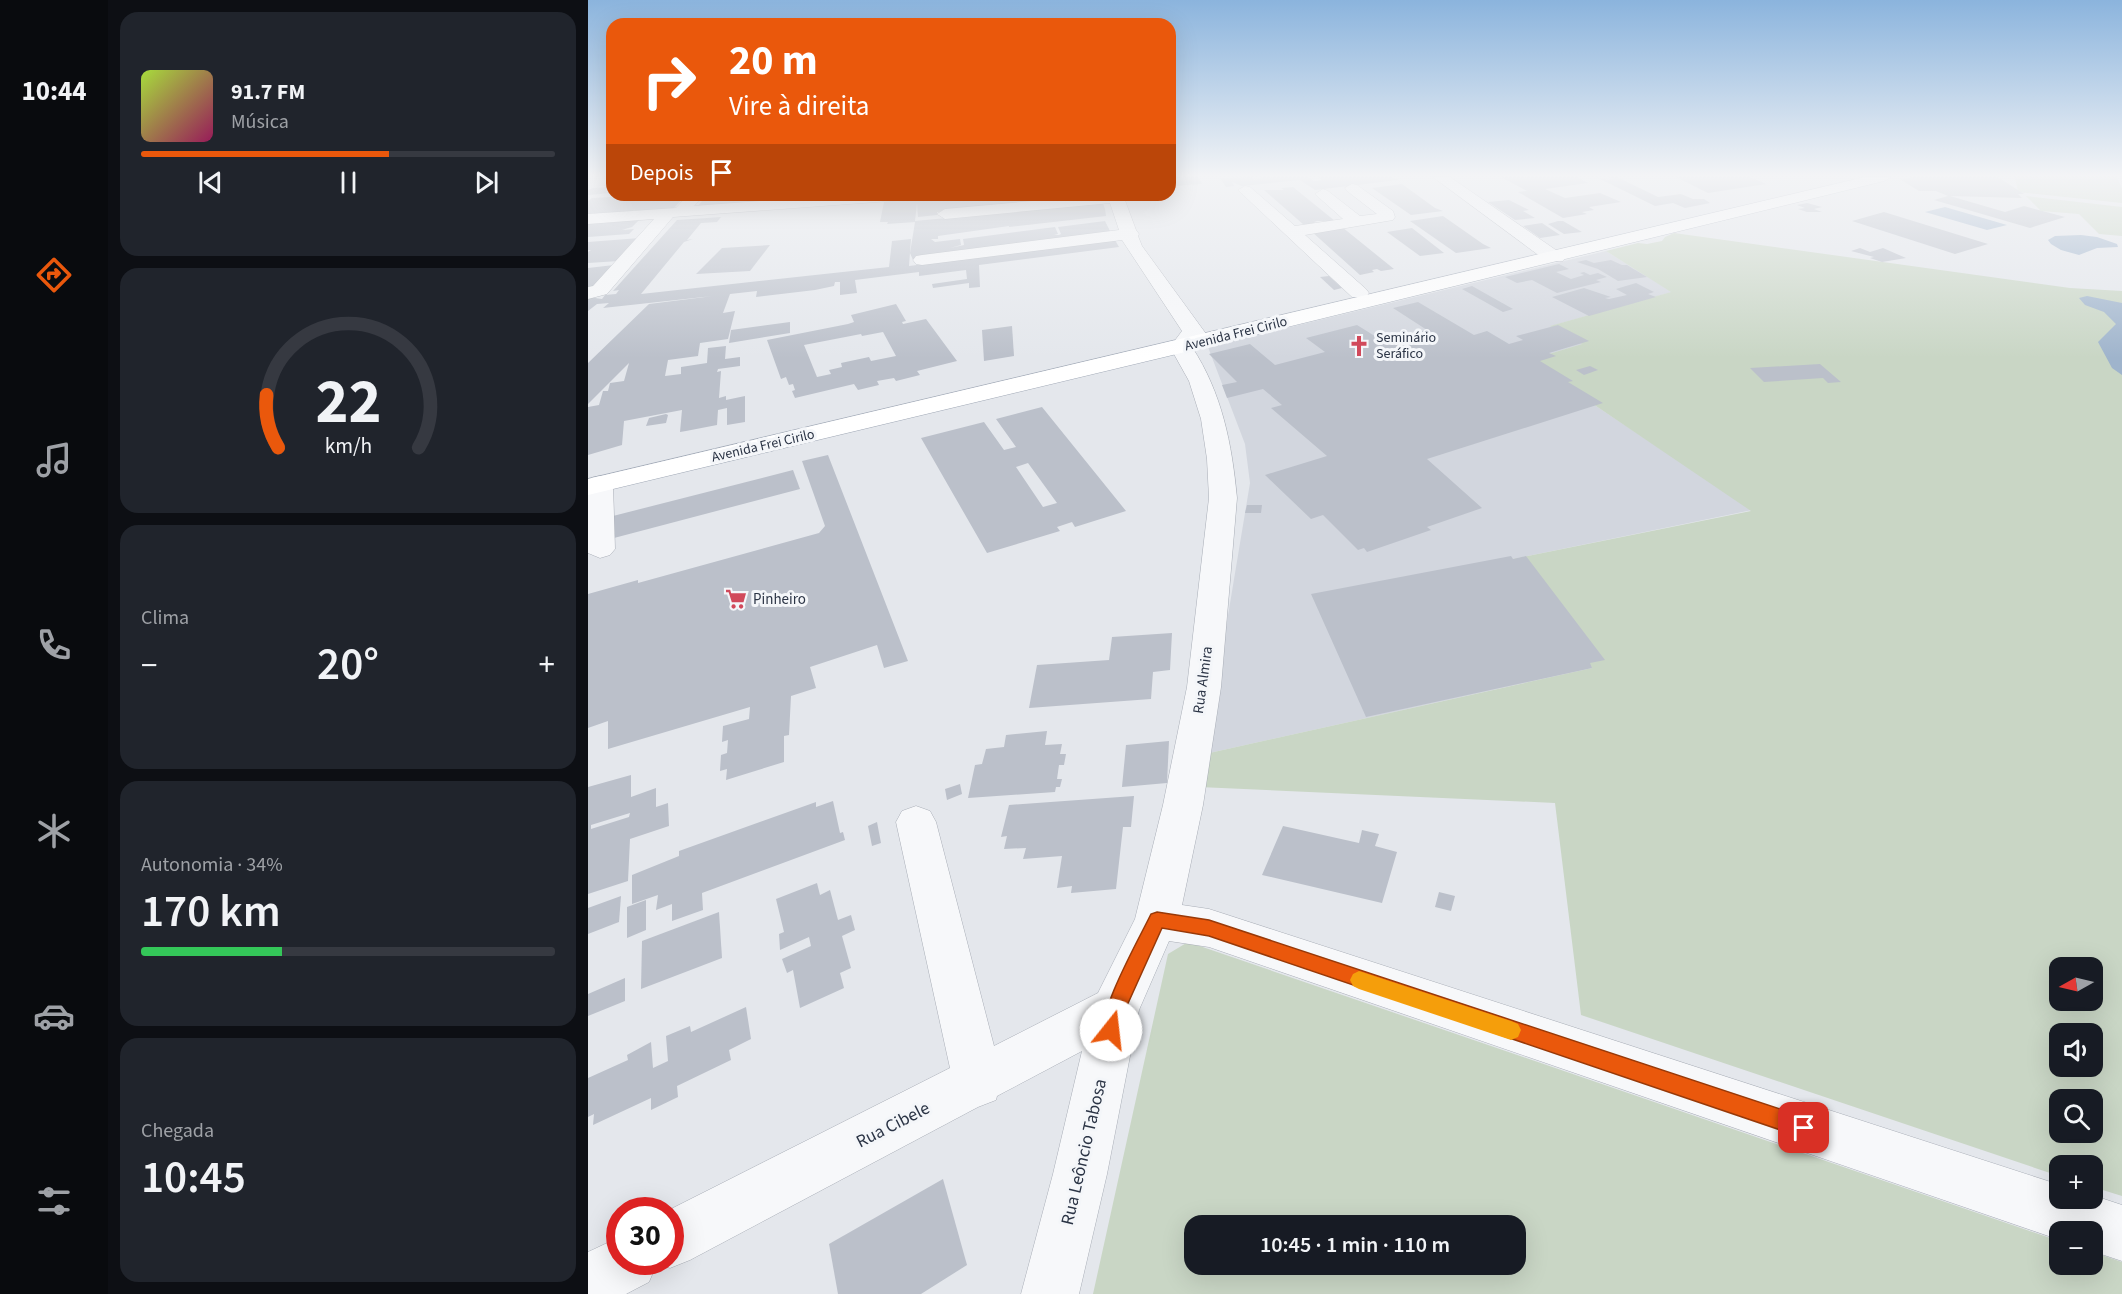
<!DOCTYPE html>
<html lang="pt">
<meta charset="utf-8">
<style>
body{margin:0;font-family:"Source Sans 3",sans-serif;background:#20242c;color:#f1f3f6;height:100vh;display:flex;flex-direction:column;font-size:22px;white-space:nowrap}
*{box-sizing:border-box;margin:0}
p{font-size:20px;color:#9ea1a6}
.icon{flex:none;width:33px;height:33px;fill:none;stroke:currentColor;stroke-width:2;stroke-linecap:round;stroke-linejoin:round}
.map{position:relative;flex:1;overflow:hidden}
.sheet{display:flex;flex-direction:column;gap:12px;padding:12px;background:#0d0f14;width:480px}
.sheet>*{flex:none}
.top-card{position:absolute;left:18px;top:18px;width:570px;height:183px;border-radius:18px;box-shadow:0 6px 24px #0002;background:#ea580c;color:#fff;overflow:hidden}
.needle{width:39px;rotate:262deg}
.tools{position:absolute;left:1461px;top:957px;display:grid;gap:12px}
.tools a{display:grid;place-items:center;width:54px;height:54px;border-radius:12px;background:#171b24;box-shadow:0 6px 24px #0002;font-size:30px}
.speed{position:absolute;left:18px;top:1197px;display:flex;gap:12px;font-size:30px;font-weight:700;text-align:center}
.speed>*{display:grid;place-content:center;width:78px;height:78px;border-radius:50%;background:#171b24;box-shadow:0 6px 24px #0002;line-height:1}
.speed .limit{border:9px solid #d22;background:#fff;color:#111}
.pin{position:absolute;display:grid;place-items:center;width:51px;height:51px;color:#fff;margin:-26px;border-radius:12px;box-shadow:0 3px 9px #0006}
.me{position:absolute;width:66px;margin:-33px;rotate:16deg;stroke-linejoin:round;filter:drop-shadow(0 0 4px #0008)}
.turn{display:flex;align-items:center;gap:21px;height:126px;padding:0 24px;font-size:27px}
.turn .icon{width:78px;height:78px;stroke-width:2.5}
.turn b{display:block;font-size:42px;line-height:51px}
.then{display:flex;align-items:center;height:57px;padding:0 24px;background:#0003;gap:12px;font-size:22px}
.big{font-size:45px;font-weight:600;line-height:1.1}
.sheet .widget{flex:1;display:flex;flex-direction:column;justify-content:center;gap:9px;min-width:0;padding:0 21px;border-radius:18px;background:#20242c}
.sheet .dial{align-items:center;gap:0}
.dial svg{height:156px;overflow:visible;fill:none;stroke:#363941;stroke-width:7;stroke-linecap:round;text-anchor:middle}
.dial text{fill:#f1f3f6;stroke:none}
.song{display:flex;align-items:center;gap:18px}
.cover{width:72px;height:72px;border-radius:9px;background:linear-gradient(135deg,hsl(80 70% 55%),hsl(330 70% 35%))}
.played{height:6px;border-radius:3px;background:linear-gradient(90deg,#ea580c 60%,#363941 60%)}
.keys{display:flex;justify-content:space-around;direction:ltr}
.heat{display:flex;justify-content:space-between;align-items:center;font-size:33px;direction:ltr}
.charge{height:9px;border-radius:4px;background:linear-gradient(90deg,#34c759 34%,#363941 0)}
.trip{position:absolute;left:596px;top:1215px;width:342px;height:60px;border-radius:18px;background:#171b24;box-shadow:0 6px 24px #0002;font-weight:600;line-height:60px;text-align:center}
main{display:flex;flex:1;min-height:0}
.menu{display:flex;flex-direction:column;width:108px;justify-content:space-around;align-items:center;background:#090b0e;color:#9ea1a6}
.menu .icon{width:42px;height:42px}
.menu .on{color:#ea580c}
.menu b{font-size:27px;color:#f1f3f6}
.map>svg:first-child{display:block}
.built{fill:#d2d6de}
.green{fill:#c9d6c5;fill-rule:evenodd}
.water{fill:#9fb4cc}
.building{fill:#bbc0ca;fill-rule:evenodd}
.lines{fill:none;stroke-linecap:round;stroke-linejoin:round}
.minor-casing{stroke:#a9aeb7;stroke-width:1}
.major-casing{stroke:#a3abb8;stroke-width:1}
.minor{fill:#f7f8fa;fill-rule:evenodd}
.major{fill:#fff;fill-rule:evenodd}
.route{fill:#ea580c;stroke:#983908;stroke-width:1.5}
.slow{fill:#f59e0b}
.labels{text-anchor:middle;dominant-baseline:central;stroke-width:6;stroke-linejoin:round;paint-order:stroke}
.far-street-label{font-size:14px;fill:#2b3445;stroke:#f4f6f9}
.far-poi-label{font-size:14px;fill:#2b3445;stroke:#f4f6f9;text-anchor:start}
.poi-label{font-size:15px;fill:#2b3445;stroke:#f4f6f9;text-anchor:start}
.street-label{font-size:15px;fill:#2b3445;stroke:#f4f6f9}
.near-street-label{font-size:18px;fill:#2b3445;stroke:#f4f6f9}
</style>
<main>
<nav class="menu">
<b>10:44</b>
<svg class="icon on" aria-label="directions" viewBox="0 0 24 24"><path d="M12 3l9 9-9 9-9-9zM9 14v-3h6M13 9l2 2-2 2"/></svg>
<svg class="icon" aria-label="music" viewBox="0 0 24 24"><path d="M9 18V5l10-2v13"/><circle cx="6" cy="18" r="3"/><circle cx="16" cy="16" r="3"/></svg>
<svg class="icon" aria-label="phone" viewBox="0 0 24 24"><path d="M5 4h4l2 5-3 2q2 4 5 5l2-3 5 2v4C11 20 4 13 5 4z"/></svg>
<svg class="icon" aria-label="climate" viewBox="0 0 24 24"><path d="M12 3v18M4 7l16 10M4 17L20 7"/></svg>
<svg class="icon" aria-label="car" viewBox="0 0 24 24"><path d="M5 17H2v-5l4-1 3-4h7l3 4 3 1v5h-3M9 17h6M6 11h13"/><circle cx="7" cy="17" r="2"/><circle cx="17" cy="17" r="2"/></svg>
<svg class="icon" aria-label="filters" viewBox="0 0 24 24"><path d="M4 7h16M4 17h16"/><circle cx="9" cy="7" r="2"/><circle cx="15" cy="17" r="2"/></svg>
</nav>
<section class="sheet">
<div class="widget">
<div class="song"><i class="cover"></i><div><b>91.7 FM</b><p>Música</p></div></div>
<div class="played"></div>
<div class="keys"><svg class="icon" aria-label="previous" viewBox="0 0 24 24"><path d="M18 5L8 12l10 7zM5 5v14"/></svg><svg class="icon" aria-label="pause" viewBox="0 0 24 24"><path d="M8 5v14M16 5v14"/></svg><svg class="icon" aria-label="next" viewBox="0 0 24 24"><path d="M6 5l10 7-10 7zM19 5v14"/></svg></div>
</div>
<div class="widget dial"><svg viewBox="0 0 100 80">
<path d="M14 69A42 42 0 1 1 86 69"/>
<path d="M14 69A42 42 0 0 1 8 42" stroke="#ea580c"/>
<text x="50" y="56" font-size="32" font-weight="700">22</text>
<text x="50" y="72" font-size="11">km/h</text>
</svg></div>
<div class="widget"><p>Clima</p>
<div class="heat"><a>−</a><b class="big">20°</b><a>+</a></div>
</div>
<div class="widget"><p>Autonomia · 34%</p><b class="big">170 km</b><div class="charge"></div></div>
<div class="widget"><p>Chegada</p><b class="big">10:45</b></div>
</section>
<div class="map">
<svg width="1534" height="1294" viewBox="0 0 1534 1294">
<rect width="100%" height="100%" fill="#e4e7ec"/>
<path class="built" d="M1018,251L1084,292L963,326L995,344L935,362L1008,406L1164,510L925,559L1004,668L617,754L662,483L657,444L620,347Z"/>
<g class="green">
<path d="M1427,177H1529L1534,189V203L1430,192Z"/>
<path d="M1438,196L1534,207V236L1511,234L1491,214L1453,211Z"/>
<path d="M1086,233L1482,288L1534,291V1196L1505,1187L1504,1166H1472L1471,1176L993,1015L967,803L611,787L617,754L1004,668L925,559L1163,511L1008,406L934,362L994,344L962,326L1083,292L1018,251L1050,243L1059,244L1074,241L1077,237ZM1472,968H1504V1000H1472ZM1472,1034H1504V1066H1472ZM1472,1100H1504V1132H1472Z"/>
<path d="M600,942L1471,1241L1472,1264H1504L1505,1252L1534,1262V1294H505L580,954ZM606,1226H927V1264H606Z"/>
</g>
<g class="water">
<path d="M1357,207L1419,225L1399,230L1337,212Z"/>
<path d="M1493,235L1509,237L1529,244L1530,247L1509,248L1491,255L1473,250L1463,244L1460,240L1467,236Z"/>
<path d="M1499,296L1534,303V375L1524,368L1510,342L1528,324L1516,312L1497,305L1491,298Z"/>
</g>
<g class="building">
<path d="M582,177H611L614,184L582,186Z"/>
<path d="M664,177L666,180L673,179L672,177H721L726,181L734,180L731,177H803L810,180L727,190L712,180L654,186L644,182L646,186L638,187L632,178Z"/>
<path d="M913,177H989L1000,183L957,189L977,198L1012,193L1033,202L1001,207L1006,210L994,212L999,214L975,218L930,192L939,191Z"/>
<path d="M1008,177L1019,180L1024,179L1020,177H1029L1070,197L1093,194L1105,199H1116L1122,203L1097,208L1085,203L1067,206Z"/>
<path d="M1088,177H1162L1178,184L1120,193Z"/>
<path d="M1323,177H1410L1436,194H1430L1434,198L1362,196L1417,212L1436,206L1477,217L1442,228L1346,200L1360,196L1348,191H1331L1313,180Z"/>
<path d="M24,180V193L0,195V190L5,188L22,187L24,185L15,186Z"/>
<path d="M814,184L847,208L855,211L823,215L784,188Z"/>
<path d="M705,187L747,221H729L726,222L728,224L716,225L676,190H696L693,188Z"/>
<path d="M61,195H98L83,211L0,217V201L4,198Z"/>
<path d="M119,195L148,196L184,195L177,203L109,207Z"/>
<path d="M352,195H462V197L464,195H515L349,212V215L330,217L329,203L327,221L515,203L517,209L518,216L421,227V226L350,236V239H343L347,242L372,239L373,245L362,248L376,245L375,239L467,227L470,234L466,235H471L473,234L470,227L517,221L524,235L325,260L322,253L327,222L299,224L300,222H292L296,202Z"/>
<path d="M921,200L941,210L935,211L947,218L927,220L900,202Z"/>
<path d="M1219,203L1234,207L1226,209L1234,212H1219L1210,209L1217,208L1209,205Z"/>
<path d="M1296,212L1400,244L1367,254L1264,221Z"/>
<path d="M855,216L895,244L903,248L868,253L822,221Z"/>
<path d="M54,217L44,227L34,230L46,229L41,234L0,237V221Z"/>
<path d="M133,217L129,222L113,223L99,240L105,239L96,242L53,294L301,267L304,241L323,239L321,266L527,240L531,247L391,265L392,287L381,288V283L345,288L344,284L379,279L378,270L331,276V272L267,280L269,293L252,295V282H247L246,286L227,290L168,297L169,291L142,294L135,313L147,311L140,339L112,343L110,356L80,360L77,376L93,374V367L119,363L120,348L138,346L137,359L152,357V366L130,369L129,372L133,371L131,398L138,396V400L157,396V422L139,425V408L130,410L129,425L98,431L92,432L94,410L36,421L34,445L0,455V407L11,405L15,391H20L22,383L36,381L41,363L0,404V363L61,304L125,296L15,308L21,303L9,304L0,311V297L14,299L17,295L28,294L31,290L25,291L89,220Z"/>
<path d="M970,221H975L994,232L976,234L960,224Z"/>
<path d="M954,223L972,235L952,238L935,226Z"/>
<path d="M754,227L806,269L793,271L789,269L784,270L786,272L772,275L723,231H743L740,229Z"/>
<path d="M824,228L856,253L832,256L799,232Z"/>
<path d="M52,238L31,261L0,263V252L3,250H0V242Z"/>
<path d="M182,245L162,271L108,274L134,248Z"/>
<path d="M1272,248L1282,252L1295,248L1318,258L1294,262L1282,258L1286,257L1263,251Z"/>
<path d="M998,260L1006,263L1023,260L1034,265H1039L1059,277L1030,281L1010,269L989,262Z"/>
<path d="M971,264L981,269L968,272L983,279L996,275L992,273L996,272L1002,275L1010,273L1019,277L1008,280L1013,282L969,293L944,280L929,283L917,277Z"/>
<path d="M26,265L0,292V268Z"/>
<path d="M741,276L754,288L746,290L732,277Z"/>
<path d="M1048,283L1066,292L1060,294L1068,297L1001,316L964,297L996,288L1023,297L1017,298L1021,299L1039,295L1028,289Z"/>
<path d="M884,286L925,309L915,312L874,289Z"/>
<path d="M830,302L886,335L899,331L921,344L935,340L928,336L970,325L1001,341L961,353L968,356L952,361L985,381L980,382L1015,403L839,459L894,508L839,527L843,530L779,552L776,548L770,550L735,515L723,519L677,475L739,456L683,408L694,405L675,389L639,398L634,385L649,382L621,354L662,344L687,365L737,352L718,338L769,325L790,338L797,336L802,339L839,330L805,308Z"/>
<path d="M308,304L318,321L314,322L315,324L338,319L369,361L329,371L332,375L308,381L306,378L289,381L291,385L270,390L266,384L207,398L204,391L207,390L205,384L201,385L198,377L193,379L179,340L260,324L266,322L263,315ZM295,332L308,356L283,361L281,357L253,363L254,367L241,370L243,374L229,377L216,345L273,334L274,336Z"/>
<path d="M202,322V333L141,343L143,330Z"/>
<path d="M424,326L426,356L396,361L394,330Z"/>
<path d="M1232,364L1253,382L1240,383L1235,378L1176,382L1162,368Z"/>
<path d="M1002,366L1010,370L996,375L988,370Z"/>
<path d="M454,407L538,511L487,527L484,522L469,527L472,531L399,553L333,438L396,422L416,450L428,447L408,419ZM440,463L469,503L455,507L428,467Z"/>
<path d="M78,414L80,415L78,423L58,426L61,418Z"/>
<path d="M240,455L320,661L296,668L289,645L222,667L228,688L203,696L201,735L196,736V762L138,780L139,769L132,771L133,755L139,753L140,740L134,742L135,726L161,719L162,707L20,749V721L0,728V594L50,580V583L231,533L237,526L214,461Z"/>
<path d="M205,470L212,489L26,538L25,516Z"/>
<path d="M659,505H674L673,513H657Z"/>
<path d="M923,556L925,559L938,556L1017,660L1002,663L1004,668L778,717L723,594Z"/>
<path d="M584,633L582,670L565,672L563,699L441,708L449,665L521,660L524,637Z"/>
<path d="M459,731L457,745L474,744L472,754H478L476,765H471L469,779H474L472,787H468L467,792L380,798L387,765L394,764L398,749L416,747L418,735Z"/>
<path d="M581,741L579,783L534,787L538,745Z"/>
<path d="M43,775V797L68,788V807L80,803L81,826L42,839L40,881L0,894V787ZM42,813L41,817L3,829V825Z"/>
<path d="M372,784L374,794L359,800L357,789Z"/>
<path d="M546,796L543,827H535L528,889L483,893L484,886L469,888L474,856L435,859L438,848L416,849L419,836L413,837L421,805Z"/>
<path d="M245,801L252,833L255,832L257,840L114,893L115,910L84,921V904L68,910L70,895L44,904V875L91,856V851L228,802V807Z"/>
<path d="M289,822L293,843L284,846L280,826Z"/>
<path d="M695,826L771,843L774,830L791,834L787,846L809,852L794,903L674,875Z"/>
<path d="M229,883L232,895L242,890L250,920L263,915L267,930L254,936L263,968L252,973L256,988L212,1008L205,970L199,973L194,959L223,946L221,937L192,950L191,934L196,932L188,899Z"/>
<path d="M851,892L867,896L863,911L847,907Z"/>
<path d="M33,896L31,922L0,934V908Z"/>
<path d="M58,900V930L39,938V907Z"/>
<path d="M131,912L134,958L53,989L54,941Z"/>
<path d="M37,978V1001L0,1016V994Z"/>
<path d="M158,1007L163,1039L141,1050L143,1060L89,1086L90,1097L63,1110V1098L5,1125L6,1114L0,1117V1078L40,1060L39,1055L63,1042L65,1068L80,1061L78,1036L102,1026L103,1032Z"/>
<path d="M355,1179L379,1265L333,1294H250L241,1244Z"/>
</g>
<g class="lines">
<defs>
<g id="minor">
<path d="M845,177H862L978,257L975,261H963L949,254Z"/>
<path d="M764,184L769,185L805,211L807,217L805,220L717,235L778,289L781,293L778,297H764L650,190L657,186L662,187L707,226L755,219L727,194L735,189L740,191L772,216L789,214L759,191L757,188Z"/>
<path d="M100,195L114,197L106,206L255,195H323L315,200L85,217L19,294L0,299V287L5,286L66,219L0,224V214L88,208Z"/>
<path d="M512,195H535L548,230L551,234L550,236L554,246L624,342L621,346L614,348L605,345L604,347C634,393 644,444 649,498L633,687L615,805L594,905L621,909L1472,1185V1198H1504V1195L1534,1205V1261L1504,1251V1232H1472V1240L621,947L581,941L551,1010L519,1174L491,1294H433L465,1174L494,1051L409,1096L408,1100L390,1107L102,1260L82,1268L69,1263L61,1282L38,1294H0V1252L32,1237V1262H82L81,1210L362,1068L308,822L314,811L328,806L342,811L348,822L406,1046L510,993L547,919L575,805L599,687L621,498L619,459L613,419L601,381L582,347L594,331L534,240L334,265L328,264L325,260L328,256L334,255L531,230L522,203L357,219L349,214L357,209Z"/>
<path d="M12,476L21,478L25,484L27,549L22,555L12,558L0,553V482L3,478Z"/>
</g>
<path id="major" d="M1277,177H1303L1296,181L593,353L0,495V479Z"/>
</defs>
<use href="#minor" class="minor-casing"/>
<use href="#major" class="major-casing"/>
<use href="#minor" class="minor"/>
<use href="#major" class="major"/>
</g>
<linearGradient id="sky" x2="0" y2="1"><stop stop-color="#8bb4dd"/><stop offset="0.49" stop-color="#f3f4f6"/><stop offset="1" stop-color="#f3f4f6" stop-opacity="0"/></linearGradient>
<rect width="1534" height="358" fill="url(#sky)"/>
<path class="route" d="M569,912L621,920L1216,1117L1224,1120L1227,1128L1224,1135L1216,1138L621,936L574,928L537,1010L530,1037L523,1039L516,1037C507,1016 552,937 563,914Z"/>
<path class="slow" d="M771,971L923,1021L930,1024L933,1030L930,1037L923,1040L771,989L765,986L762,980L765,974Z"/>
<defs>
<symbol id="church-bare" viewBox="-9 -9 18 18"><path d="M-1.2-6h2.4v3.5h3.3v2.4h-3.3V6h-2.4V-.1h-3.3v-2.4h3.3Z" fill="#d1495b" stroke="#f4f6f9" stroke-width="2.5" paint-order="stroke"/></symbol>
<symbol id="supermarket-bare" viewBox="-9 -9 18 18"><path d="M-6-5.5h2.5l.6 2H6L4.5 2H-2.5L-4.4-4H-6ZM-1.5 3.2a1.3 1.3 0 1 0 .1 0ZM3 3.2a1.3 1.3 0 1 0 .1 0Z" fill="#d1495b" stroke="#f4f6f9" stroke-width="2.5" paint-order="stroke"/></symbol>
</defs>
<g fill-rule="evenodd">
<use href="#church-bare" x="756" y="331" width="30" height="30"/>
<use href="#supermarket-bare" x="133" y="584" width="30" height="30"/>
</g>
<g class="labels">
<g class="far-street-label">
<text transform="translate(648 334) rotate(-14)">Avenida Frei Cirilo</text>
<text transform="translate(175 446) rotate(-13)">Avenida Frei Cirilo</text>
</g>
<g class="far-poi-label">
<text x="788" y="338">Seminário<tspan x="788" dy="16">Seráfico</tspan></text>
</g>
<g class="poi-label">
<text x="165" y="599">Pinheiro</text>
</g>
<g class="street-label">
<text transform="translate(615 680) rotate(-82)">Rua Almira</text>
</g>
<g class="near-street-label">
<text transform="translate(305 1125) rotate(-27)">Rua Cibele</text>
<text transform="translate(496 1152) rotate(-77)">Rua Leôncio Tabosa</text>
</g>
</g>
</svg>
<div class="tools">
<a><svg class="needle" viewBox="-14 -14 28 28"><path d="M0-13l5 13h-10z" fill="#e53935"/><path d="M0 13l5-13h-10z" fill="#9ea1a6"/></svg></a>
<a><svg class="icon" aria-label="sound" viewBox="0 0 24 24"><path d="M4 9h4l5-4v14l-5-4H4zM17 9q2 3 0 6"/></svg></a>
<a><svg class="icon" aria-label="search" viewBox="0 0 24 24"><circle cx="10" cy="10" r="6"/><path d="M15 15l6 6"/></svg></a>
<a>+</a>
<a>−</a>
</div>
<div class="speed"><div class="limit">30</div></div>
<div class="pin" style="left:1216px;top:1128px;background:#d93025"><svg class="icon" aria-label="arrive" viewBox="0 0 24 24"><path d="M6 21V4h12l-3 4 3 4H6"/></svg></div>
<svg class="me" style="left:523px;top:1030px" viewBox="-20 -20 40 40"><circle r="19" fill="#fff"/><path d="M0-13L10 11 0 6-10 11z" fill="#ea580c"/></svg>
<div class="trip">10:45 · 1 min · 110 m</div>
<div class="top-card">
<div class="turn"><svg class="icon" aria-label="right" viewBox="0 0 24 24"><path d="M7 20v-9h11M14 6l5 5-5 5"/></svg><div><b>20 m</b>Vire à direita</div></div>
<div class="then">Depois<svg class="icon" aria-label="arrive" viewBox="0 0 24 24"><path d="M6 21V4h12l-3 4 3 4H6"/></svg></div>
</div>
</div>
</main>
